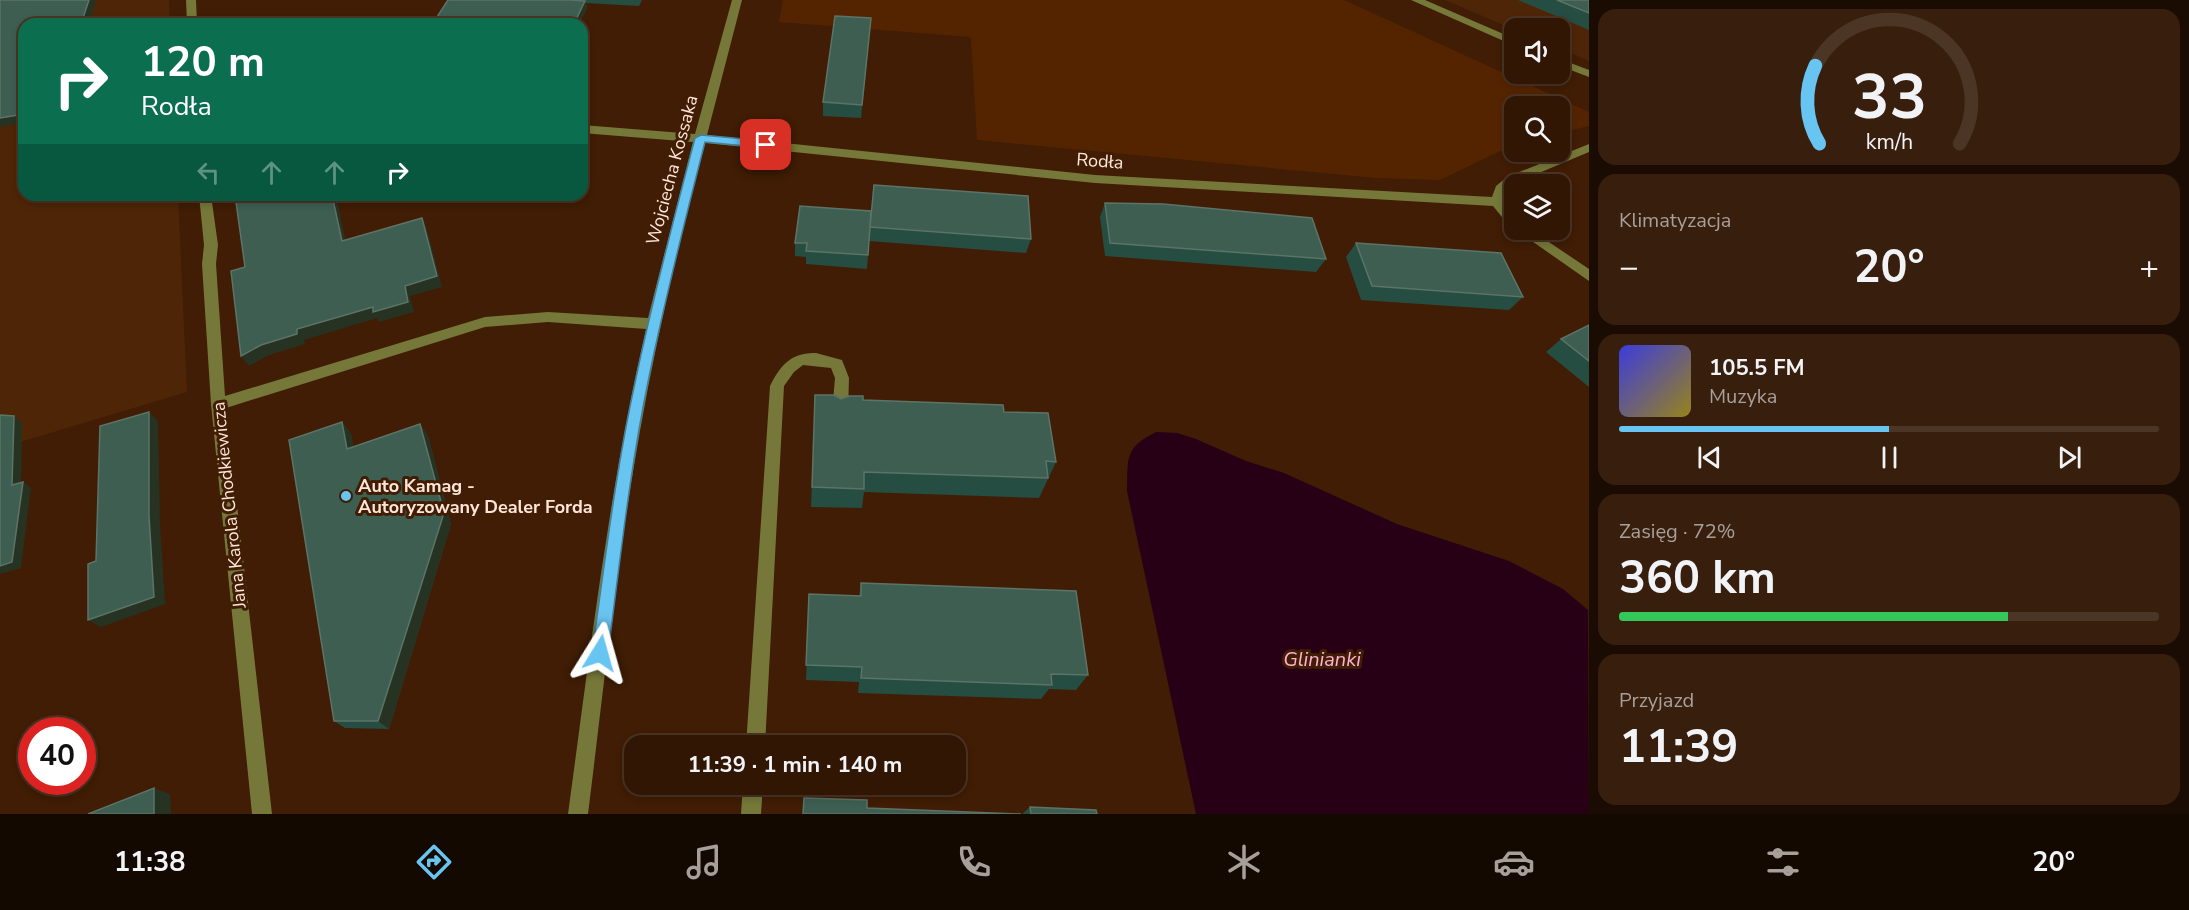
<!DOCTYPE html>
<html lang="pl">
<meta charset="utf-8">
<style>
body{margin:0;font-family:"Nunito Sans",sans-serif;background:#381f0d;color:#f1f3f6;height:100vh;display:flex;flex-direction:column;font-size:22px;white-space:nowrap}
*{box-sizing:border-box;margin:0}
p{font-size:20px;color:#a89f9a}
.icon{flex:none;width:33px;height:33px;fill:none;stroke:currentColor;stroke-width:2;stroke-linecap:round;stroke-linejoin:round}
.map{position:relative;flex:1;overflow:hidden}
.panel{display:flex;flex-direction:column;gap:9px;padding:9px;background:#1a0c02;width:600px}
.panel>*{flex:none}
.hud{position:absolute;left:18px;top:18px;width:570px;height:183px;border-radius:18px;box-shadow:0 3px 9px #0003,0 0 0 2px #4b3525;background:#0b6e4f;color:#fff;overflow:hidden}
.fabs{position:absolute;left:1504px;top:18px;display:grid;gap:12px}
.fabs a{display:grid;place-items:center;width:66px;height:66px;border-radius:12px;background:#301603;box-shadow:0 3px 9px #0003,0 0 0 2px #4b3525;font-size:30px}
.speed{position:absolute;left:18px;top:717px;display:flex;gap:12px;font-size:30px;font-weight:700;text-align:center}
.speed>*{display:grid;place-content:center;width:78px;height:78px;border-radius:50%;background:#301603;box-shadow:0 3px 9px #0003,0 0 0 2px #4b3525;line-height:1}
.speed .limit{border:9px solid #d22;background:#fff;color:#111}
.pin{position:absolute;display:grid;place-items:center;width:51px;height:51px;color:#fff;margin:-26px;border-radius:12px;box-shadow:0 3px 9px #0006}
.me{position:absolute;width:66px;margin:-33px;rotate:8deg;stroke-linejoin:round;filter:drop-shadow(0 0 4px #0008)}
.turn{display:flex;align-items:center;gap:21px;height:126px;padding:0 24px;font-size:27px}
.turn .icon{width:78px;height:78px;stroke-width:2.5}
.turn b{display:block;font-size:42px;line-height:51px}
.lanes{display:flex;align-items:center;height:57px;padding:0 24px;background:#0003;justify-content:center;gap:30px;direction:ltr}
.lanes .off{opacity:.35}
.big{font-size:45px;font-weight:700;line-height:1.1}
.panel .widget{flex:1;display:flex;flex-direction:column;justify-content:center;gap:9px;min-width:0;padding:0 21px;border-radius:18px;background:#381f0d}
.panel .dial{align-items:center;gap:0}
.dial svg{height:156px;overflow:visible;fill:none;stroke:#4b3525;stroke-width:7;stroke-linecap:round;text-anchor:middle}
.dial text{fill:#f1f3f6;stroke:none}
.song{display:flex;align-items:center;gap:18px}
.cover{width:72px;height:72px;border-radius:9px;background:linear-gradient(135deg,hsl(240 70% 55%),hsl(50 70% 35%))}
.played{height:6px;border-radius:3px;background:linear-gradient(90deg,#68c4f0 50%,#4b3525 50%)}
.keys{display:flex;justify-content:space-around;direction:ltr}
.heat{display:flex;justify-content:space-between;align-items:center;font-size:33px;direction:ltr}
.charge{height:9px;border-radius:4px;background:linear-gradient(90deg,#34c759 72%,#4b3525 0)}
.trip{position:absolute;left:624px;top:735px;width:342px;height:60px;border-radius:18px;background:#301603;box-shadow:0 3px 9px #0003,0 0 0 2px #4b3525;font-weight:700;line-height:60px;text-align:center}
.menu{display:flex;height:96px;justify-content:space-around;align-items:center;background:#130901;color:#a89f9a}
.menu .icon{width:42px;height:42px}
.menu .on{color:#68c4f0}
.menu b{font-size:27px;color:#f1f3f6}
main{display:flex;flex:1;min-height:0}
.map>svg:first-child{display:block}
.built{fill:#4e2507}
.green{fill:#542400}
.water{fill:#280015}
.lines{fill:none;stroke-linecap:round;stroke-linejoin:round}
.minor{fill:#757838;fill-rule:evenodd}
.wall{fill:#264d41}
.shaded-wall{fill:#273322}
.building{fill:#3e5e52;stroke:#5c7367;stroke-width:1.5}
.route{fill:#68c4f0;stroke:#447f9c;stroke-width:1.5}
.poi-dot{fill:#68c4f0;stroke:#401d04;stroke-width:2}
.labels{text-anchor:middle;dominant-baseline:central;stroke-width:6;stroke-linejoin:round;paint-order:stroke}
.street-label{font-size:18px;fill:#ffe6d9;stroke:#401d04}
.poi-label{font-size:18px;font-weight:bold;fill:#ffe6d9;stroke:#401d04;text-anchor:start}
.water-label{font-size:20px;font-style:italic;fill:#feb1d3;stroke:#401d04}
</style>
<main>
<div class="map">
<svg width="1589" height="814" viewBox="0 0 1589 814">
<rect width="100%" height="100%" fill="#401d04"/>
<g class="built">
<path d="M0,0H169L170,24H24V195H178L187,392L0,448Z"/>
<path d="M1445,0H1589V61L1560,48V28L1515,30Z"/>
</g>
<path class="green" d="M783,0H1344L1589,112V126L1560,133V106H1515V147L1498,152L1440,180L1376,178L977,140L971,37L779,22Z"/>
<path class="water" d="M1156,432L1177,433L1196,439L1246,461L1284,473L1397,524L1509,561L1563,589L1588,610L1589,814H1196L1127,491C1128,458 1124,448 1156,432Z"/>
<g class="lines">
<g class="minor">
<path d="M186,0H196L197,24H187Z"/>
<path d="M732,0H742L707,135L1095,175L1492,197L1496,186L1507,177L1589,144V152L1515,183L1506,191L1503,201L1515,215V228L1510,227L1493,206L1095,183L705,143C680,238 657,334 640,431C617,558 604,686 588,814H568C590,652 609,489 646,329L548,322L485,327L226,408L272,814H252L211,404L202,264L204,245L199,195H211L218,245L216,264L225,396L485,317L548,312L648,318L693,142L582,133V125L695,134Z"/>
<path d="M1411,0H1425L1515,39V46Z"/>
<path d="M1560,59L1589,70V77L1560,66Z"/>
<path d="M1516,230H1531L1589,269V281Z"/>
<path d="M816,353L842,360L849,378L848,413L845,417L840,419L835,417L832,413L835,378L831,368L803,365L794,372L784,386L765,746H746L770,386C780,366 791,352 816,353Z"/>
<path d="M743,784H763L761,814H741Z"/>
</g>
</g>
<g class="wall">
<path d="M583,0H642L639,6L586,3L587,8L579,24H434L433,23L583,1Z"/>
<path d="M1518,0H1589V30Z"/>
<path d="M871,18L861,118L823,116V102Z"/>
<path d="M1105,203L1326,259L1316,272L1105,256L1100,217Z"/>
<path d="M870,226L1031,239L1026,253L869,241L867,269L806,264V257L795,256V243Z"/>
<path d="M1356,243L1523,297L1509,310L1361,300L1346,257Z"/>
<path d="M1589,325V387L1546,352L1561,339Z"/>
<path d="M815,395L841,399L863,400L1004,412L1056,462L1039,498L864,492L862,508L811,507Z"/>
<path d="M342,422L351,434L353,447L420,424L428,436L451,524L389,729L345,728L334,721Z"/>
<path d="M861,583L1088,675L1076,690L1049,689L1041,699L858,693L859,682L806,680L809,594L859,596Z"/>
<path d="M1030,807L1097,814H1022Z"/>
</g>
<g class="shaded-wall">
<path d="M89,0H96L89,24H81Z"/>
<path d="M585,1L587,8L579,24H574Z"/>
<path d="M24,114V122L0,127V118Z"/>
<path d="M332,195H336L348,252L342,241Z"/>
<path d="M422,218L427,229L442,287L410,296L414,312L379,322L377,318L304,340L305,344L269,355L249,366L241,356L261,345L297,329L405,286Z"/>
<path d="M149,412L158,421L160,524L165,604L101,627L88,620L149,516Z"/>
<path d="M14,416L22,423L21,491L12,485Z"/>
<path d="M342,422L351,434L356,461L347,449Z"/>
<path d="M420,424L428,436L451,524L389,729L378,721Z"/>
<path d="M23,482L31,488L21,568L0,574V566Z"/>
<path d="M154,788L170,794L171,814H154Z"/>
</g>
<g class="building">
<path d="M0,0H89L81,24H24V114L0,118Z"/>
<path d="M448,0H570L585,1L574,24H451L433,23Z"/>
<path d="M1557,0H1589V13Z"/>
<path d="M835,16L871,18L862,105L823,102Z"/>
<path d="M874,185L1028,196L1031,239L870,227L868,255L806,251L807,243H795L800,206L871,211L870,227Z"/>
<path d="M235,195H332L342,241L422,218L437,276L405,286L408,302L373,312V307L297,329V334L261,345L241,356L231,271L245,267Z"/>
<path d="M1105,203L1163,204L1312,218L1326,259L1110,243Z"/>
<path d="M1356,243L1501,253L1523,297L1372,286Z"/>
<path d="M1589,325V361L1561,339Z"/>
<path d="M815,395H834L841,399L849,396H863V400L1003,405L1004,412L1048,413L1056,462L1046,461L1048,478L864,472V489L812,487Z"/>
<path d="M149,412V516L154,597L88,620V564L96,561L100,426Z"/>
<path d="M0,415L14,416L12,485L23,482L12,562L0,566Z"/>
<path d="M342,422L347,449L420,424L444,513L378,721H334L289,440Z"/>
<path d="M861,583L1076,591L1088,675L1051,674L1052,685L861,678L862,667L806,665L809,594L861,596Z"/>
<path d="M154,788V814H88Z"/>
<path d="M804,798L867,800V808L1021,814H803Z"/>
<path d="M1030,807L1096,810L1097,814H1031Z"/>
</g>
<path class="route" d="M701,135L766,141L772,145L766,148L705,142C685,220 665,298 649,377C630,468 620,561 608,653L605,658L600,661L594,658L592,653C605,561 616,468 636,378C653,297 674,218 695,138Z"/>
<circle class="poi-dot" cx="346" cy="496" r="6"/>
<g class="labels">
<g class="street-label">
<text transform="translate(1100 161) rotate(4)">Rodła</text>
<text transform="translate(672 170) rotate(-75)">Wojciecha Kossaka</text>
<text transform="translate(229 505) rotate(-96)">Jana Karola Chodkiewicza</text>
</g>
<g class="poi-label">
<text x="358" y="486">Auto Kamag -<tspan x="358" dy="21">Autoryzowany Dealer Forda</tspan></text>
</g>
<g class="water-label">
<text x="1322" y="659">Glinianki</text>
</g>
</g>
</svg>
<div class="fabs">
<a><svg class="icon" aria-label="sound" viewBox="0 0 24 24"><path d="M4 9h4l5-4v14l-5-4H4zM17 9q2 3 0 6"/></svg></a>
<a><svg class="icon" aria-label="search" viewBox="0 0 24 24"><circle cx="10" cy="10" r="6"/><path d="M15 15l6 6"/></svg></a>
<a><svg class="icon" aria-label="layers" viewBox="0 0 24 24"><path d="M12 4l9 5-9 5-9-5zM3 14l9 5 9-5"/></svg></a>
</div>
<div class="speed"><div class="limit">40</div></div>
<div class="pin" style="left:766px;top:145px;background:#d93025"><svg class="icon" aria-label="arrive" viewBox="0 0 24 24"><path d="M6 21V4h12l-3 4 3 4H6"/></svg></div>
<svg class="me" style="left:600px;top:653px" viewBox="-20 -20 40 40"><path d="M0-17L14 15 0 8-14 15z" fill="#68c4f0" stroke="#fff" stroke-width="4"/></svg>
<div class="trip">11:39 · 1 min · 140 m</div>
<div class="hud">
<div class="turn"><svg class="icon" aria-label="right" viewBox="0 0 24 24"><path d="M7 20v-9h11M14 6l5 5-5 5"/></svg><div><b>120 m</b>Rodła</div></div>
<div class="lanes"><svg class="icon off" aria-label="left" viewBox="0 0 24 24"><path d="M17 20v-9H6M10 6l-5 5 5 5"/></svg><svg class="icon off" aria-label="ahead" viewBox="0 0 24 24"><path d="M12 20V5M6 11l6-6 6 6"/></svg><svg class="icon off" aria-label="ahead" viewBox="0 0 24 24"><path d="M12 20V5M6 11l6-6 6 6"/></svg><svg class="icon" aria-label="right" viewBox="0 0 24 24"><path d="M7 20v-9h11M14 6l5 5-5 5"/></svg></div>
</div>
</div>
<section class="panel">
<div class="widget dial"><svg viewBox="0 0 100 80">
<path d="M14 69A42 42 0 1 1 86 69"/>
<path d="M14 69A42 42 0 0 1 12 29" stroke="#68c4f0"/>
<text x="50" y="56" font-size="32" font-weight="700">33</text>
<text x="50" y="72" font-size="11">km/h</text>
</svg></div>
<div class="widget"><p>Klimatyzacja</p>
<div class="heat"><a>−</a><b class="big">20°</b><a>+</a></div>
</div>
<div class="widget">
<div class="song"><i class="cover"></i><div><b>105.5 FM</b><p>Muzyka</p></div></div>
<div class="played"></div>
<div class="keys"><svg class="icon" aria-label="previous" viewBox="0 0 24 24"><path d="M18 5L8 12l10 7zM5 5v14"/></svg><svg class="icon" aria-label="pause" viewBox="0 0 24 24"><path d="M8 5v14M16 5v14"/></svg><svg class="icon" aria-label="next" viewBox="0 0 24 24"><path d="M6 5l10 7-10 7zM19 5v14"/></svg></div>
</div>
<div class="widget"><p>Zasięg · 72%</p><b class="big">360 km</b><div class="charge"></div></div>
<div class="widget"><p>Przyjazd</p><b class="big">11:39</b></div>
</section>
</main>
<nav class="menu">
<b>11:38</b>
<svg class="icon on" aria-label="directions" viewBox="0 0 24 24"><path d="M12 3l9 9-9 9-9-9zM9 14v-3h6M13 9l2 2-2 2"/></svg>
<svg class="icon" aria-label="music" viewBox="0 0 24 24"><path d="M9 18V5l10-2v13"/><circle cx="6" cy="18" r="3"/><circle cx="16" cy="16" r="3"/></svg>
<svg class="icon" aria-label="phone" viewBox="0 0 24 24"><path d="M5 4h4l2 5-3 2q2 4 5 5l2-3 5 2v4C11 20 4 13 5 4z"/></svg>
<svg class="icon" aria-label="climate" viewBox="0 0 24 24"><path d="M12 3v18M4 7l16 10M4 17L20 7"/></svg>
<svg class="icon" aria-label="car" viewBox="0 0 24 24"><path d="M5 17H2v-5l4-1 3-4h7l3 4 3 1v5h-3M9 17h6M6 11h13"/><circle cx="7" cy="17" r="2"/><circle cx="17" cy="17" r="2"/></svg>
<svg class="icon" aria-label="filters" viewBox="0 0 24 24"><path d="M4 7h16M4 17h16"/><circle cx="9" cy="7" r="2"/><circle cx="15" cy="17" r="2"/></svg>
<b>20°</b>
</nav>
